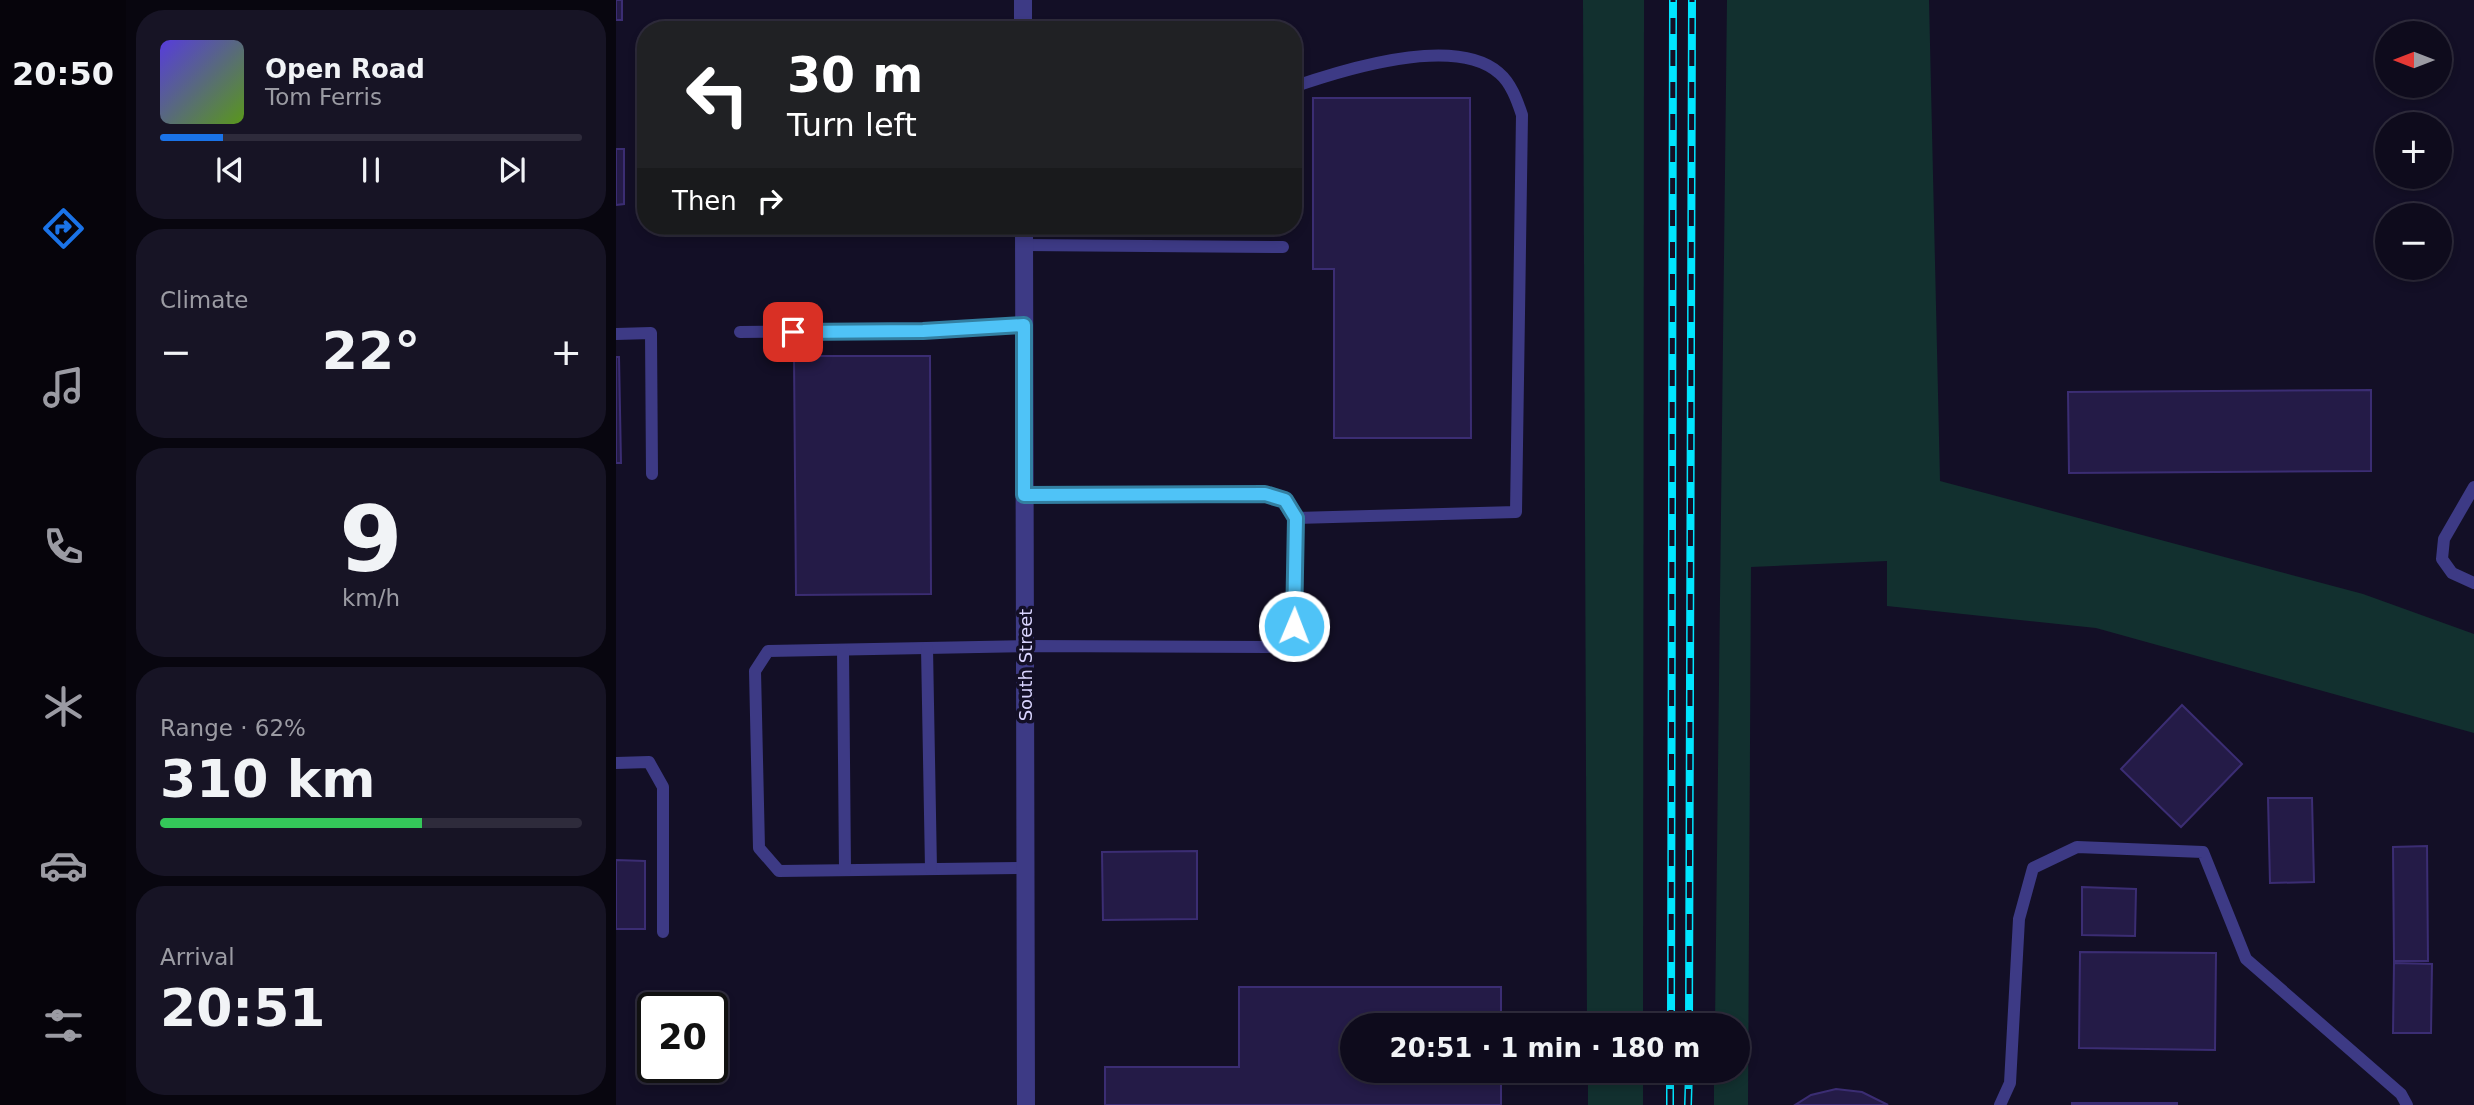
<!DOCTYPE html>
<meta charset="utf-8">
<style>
body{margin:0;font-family:"DejaVu Sans",sans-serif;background:#171425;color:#f1f3f6;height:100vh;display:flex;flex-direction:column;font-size:26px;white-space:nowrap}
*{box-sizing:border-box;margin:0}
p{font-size:23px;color:#9b9ba3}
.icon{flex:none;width:38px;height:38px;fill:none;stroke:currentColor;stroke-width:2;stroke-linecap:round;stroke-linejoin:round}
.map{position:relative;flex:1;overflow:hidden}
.panel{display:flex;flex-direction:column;gap:10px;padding:10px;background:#08060f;width:490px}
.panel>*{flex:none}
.banner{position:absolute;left:21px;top:21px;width:665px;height:214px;border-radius:28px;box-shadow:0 4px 10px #0003,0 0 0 2px #2e2b3b;background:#202124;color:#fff;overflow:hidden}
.needle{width:46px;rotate:270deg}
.controls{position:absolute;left:1759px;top:21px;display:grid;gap:14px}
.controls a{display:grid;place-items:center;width:77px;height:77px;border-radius:50%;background:#0e0b1c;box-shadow:0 4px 10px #0003,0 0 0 2px #2e2b3b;font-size:35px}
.speed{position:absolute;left:21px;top:992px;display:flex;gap:14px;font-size:35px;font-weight:700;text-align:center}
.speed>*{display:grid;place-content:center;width:91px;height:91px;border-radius:50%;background:#0e0b1c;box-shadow:0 4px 10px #0003,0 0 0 2px #2e2b3b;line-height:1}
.speed .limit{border:4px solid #111;border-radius:10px;background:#fff;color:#111}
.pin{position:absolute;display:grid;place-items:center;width:60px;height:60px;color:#fff;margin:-30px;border-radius:14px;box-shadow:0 4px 10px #0006}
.me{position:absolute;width:77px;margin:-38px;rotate:1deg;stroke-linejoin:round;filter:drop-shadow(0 0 5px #0008)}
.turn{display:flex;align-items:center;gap:24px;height:147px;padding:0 35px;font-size:32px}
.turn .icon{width:91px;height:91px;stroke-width:2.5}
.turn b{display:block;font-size:49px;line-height:60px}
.then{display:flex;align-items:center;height:66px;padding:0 35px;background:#0003;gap:14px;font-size:26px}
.big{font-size:52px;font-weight:800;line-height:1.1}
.panel .widget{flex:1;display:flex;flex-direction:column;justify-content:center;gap:10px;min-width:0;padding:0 24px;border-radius:28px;background:#171425}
.panel .dial{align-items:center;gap:0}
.dial b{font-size:91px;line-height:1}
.song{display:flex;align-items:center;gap:21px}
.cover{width:84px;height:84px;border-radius:10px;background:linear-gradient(135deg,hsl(250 70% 55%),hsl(90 70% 35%))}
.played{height:7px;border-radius:4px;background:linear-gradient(90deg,#1a73e8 15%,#2e2b3b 15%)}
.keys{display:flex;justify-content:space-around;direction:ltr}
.heat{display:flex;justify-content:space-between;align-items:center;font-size:38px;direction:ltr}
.charge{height:10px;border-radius:5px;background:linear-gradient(90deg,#34c759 62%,#2e2b3b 0)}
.trip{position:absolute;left:724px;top:1013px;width:410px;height:70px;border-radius:35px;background:#0e0b1c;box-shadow:0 4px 10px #0003,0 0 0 2px #2e2b3b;font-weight:800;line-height:70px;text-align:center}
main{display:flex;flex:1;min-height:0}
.menu{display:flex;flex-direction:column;width:126px;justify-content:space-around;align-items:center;background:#06040b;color:#9b9ba3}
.menu .icon{width:49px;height:49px}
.menu .selected{color:#1a73e8}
.menu b{font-size:32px;color:#f1f3f6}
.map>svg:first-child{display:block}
.green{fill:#12302f}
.building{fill:#241b47;stroke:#3b2d73;stroke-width:2}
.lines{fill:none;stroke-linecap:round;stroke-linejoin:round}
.lane{stroke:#3d3a85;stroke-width:12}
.street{stroke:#3d3a85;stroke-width:18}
.rail-casing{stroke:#00e5ff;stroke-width:8}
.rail{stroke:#130f26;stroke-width:5;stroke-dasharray:16;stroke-linecap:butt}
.route-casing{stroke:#337fa1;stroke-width:18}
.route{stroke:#4fc3f7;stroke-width:12}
.labels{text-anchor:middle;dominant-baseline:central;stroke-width:7;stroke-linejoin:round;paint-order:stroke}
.street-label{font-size:18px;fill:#d9d4ff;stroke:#130f26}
</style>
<main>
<nav class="menu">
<b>20:50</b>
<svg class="icon selected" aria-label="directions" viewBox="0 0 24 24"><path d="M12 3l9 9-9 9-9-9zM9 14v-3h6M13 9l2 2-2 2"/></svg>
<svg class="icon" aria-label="music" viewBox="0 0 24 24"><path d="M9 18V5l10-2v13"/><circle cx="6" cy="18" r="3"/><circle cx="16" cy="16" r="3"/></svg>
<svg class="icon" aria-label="phone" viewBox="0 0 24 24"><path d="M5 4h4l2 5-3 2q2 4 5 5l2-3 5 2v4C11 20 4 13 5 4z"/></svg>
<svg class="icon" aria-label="climate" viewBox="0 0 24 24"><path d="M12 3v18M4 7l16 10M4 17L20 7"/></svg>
<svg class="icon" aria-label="car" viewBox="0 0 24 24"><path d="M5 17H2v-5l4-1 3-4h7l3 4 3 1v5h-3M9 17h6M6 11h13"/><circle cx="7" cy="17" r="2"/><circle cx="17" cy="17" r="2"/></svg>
<svg class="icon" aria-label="filters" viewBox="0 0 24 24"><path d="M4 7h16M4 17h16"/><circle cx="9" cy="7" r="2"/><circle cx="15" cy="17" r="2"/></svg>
</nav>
<section class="panel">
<div class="widget">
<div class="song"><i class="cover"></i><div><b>Open Road</b><p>Tom Ferris</p></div></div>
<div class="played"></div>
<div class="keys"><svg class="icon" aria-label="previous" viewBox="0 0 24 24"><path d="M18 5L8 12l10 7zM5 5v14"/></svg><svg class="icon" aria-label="pause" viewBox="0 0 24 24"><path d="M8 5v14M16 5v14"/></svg><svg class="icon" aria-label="next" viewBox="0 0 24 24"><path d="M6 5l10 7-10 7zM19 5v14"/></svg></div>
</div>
<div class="widget"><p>Climate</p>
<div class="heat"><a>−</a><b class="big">22°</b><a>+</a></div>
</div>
<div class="widget dial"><b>9</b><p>km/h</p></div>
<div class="widget"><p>Range · 62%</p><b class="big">310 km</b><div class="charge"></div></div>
<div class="widget"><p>Arrival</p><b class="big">20:51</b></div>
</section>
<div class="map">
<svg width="1858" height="1105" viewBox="0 0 1858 1105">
<rect width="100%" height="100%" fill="#130f26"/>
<g class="green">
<path d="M967,0H1028L1027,1025H971Z"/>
<path d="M1111,0H1313L1324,481L1747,594L1858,634V733L1480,628L1271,606V561L1135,567L1132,1105H1098V1071H1122V1026L1099,1025Z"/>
<rect x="972" y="1071" width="55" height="34"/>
</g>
<g class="building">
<rect x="0" y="0" width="6" height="20"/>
<path d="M697,98H854L855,438H718V269H697Z"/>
<path d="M0,149H8V204L0,205Z"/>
<path d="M178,356H314L315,594L180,595Z"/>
<path d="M0,357H3L5,463H0Z"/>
<path d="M1755,390V471L1453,473L1452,392Z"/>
<path d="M1566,705L1626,764L1565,827L1505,769Z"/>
<path d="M1652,798H1696L1698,882L1654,883Z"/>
<path d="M1811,846L1812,961H1778L1777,847Z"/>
<path d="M581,851V919L487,920L486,852Z"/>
<path d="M0,860L29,861V929H0Z"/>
<path d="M1466,887L1520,889L1519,936L1466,935Z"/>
<path d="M1464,952L1600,953L1599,1050L1463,1048Z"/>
<path d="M1778,963L1816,964L1815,1033H1777Z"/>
<path d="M623,987H885V1026H737V1071H885V1105H489V1067H623Z"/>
<path d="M1220,1089L1246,1092L1272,1105H1179L1195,1095Z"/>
<rect x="1456" y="1103" width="105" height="2"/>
</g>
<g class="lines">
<g class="lane">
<path d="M677,87C726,70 839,34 883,73C895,83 901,100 906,115L900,512L680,518"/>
<path d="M408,245L667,247"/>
<path d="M124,332L307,330L408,325"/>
<path d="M0,334L35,333L36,474"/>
<path d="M1858,487L1828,539L1826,559L1836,573L1858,583"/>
<path d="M408,495L649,494L669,500L680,518L678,626L670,643L653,647L409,646L152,651L139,671L143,848L163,871L409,868"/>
<path d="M311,648L315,869"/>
<path d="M227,650L229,870"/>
<path d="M0,763L33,762L47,787V932"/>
<path d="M1384,1105L1394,1083L1403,919L1417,868L1461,847L1587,852L1630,959L1785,1094L1791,1105"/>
</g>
<g class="street">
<path d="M407,0V30"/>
<path d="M408,226L410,1105"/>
</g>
<defs>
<g id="rail">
<path d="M1055,1026L1057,0"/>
<path d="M1073,1026L1076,0"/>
<path d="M1054,1105V1071"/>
<path d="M1072,1105L1073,1071"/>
</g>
</defs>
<use href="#rail" class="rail-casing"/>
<use href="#rail" class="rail"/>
</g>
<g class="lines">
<defs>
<path id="route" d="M177,332L307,331L408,325V495L649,494L669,500L680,518L678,626"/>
</defs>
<use href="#route" class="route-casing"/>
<use href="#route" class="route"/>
</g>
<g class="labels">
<g class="street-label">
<text transform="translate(409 665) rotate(-90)">South Street</text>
</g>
</g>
</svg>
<div class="controls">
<a><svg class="needle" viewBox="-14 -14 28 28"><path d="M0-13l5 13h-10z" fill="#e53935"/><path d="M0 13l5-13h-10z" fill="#9b9ba3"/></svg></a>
<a>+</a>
<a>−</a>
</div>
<div class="speed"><div class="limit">20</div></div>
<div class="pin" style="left:177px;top:332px;background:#d93025"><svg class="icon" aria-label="arrive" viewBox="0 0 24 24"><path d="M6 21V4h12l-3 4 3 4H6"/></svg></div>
<svg class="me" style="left:678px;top:626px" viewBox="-20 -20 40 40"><circle r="17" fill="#4fc3f7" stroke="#fff" stroke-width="3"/><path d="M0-11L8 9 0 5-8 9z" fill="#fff"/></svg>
<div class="trip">20:51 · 1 min · 180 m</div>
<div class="banner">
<div class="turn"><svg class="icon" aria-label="left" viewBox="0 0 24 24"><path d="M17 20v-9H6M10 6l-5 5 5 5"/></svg><div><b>30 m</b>Turn left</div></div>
<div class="then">Then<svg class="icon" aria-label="right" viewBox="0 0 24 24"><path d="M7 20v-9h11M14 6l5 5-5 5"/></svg></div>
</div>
</div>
</main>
